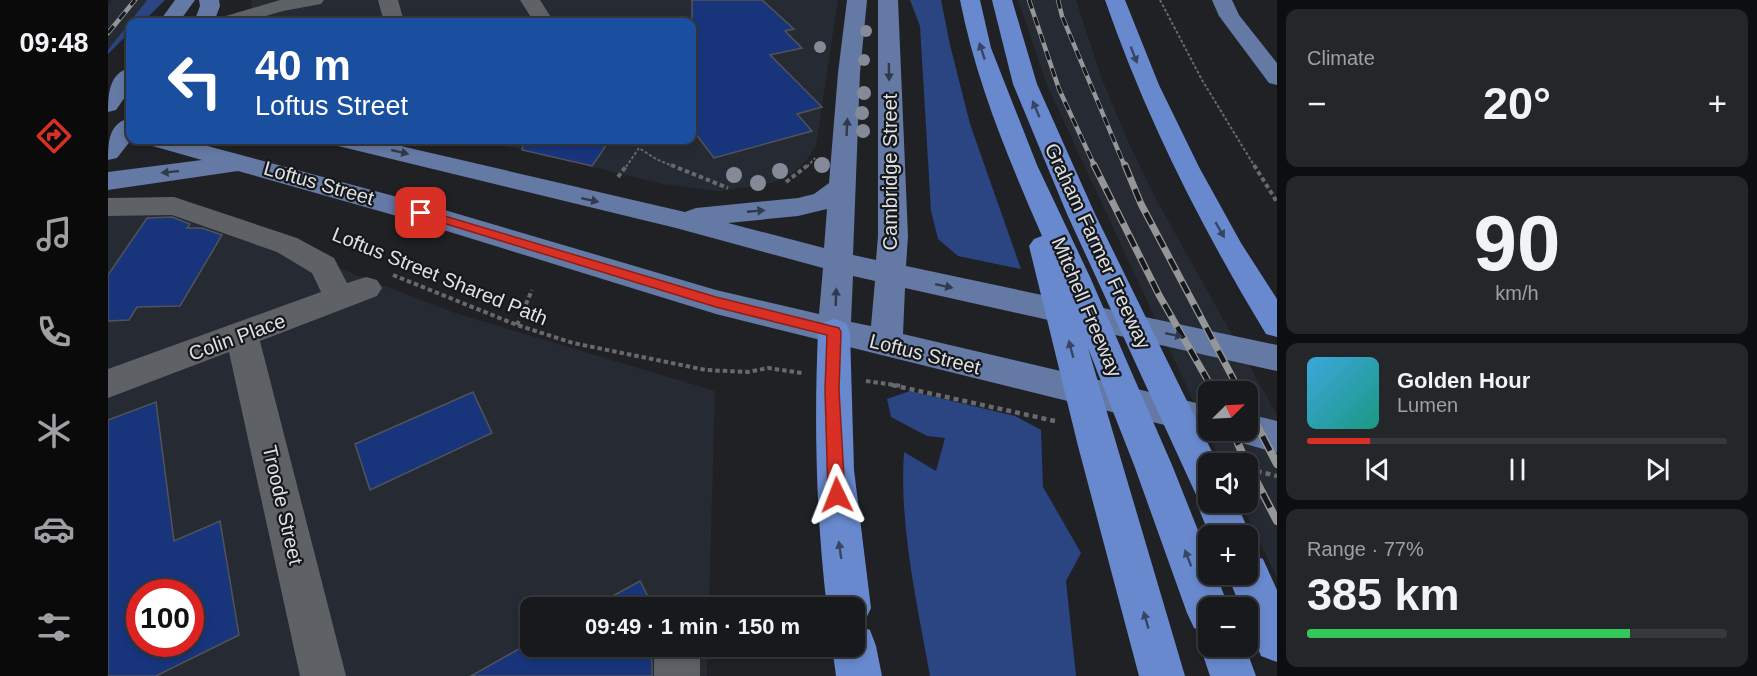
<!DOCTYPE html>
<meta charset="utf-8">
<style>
body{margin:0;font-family:Arial,sans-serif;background:#252629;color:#f1f3f6;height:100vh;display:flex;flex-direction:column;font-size:22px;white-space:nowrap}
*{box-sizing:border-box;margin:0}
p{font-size:20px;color:#9fa0a3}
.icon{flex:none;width:33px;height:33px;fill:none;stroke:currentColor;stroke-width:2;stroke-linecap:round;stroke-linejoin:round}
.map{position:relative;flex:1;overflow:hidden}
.panel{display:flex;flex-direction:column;gap:9px;padding:9px;background:#0d0e0f;width:480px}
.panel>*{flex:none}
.guide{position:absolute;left:18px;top:18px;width:570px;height:126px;border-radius:12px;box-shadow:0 3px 9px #0003,0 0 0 2px #36383b;background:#1a4fa0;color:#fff;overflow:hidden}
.needle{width:39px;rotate:66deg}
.buttons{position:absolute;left:1090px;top:381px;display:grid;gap:12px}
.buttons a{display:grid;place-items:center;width:60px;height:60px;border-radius:12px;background:#18191c;box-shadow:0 3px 9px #0003,0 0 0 2px #36383b;font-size:30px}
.speed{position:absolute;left:18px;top:579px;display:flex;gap:12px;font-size:30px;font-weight:700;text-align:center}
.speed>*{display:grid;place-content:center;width:78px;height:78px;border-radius:50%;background:#18191c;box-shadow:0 3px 9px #0003,0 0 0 2px #36383b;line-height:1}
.speed .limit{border:9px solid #d22;background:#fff;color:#111}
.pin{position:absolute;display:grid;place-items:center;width:51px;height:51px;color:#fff;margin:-26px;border-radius:12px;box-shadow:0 3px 9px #0006}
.me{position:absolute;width:66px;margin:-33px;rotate:358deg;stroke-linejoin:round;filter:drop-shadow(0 0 4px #0008)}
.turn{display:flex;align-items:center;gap:21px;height:126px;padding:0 30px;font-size:27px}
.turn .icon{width:78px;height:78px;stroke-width:2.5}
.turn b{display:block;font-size:42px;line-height:51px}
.big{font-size:45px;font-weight:600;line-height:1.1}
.panel .card{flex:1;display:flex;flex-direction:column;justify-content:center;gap:9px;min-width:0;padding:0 21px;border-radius:12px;background:#252629}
.panel .dial{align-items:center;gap:0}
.dial b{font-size:78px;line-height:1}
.song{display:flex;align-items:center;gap:18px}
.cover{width:72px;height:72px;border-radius:9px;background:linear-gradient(135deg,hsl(200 70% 55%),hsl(170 70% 35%))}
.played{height:6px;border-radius:3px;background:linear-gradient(90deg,#d93025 15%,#36383b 15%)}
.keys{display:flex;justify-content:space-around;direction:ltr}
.heat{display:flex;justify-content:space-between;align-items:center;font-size:33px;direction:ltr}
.charge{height:9px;border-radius:4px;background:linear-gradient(90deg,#34c759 77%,#36383b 0)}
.trip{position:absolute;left:412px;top:597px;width:345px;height:60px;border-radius:12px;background:#18191c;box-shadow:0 3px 9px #0003,0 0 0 2px #36383b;font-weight:600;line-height:60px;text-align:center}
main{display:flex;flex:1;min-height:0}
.dock{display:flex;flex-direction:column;width:108px;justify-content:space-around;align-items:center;background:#0a0a0b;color:#9fa0a3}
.dock .icon{width:42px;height:42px}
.dock .current{color:#d93025}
.dock b{font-size:27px;color:#f1f3f6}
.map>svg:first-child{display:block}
.built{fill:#262a33;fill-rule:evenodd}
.green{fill:#2a4581}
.building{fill:#18357c;stroke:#515357;stroke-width:1.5;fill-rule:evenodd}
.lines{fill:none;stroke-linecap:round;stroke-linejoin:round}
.path-far2{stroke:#67696c;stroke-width:2;stroke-dasharray:3 2;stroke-linecap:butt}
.path-far1{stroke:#67696c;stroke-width:4;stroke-dasharray:4.5 3;stroke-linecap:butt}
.path{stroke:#67696c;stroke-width:4.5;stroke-dasharray:5 4;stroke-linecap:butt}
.minor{fill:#5e6165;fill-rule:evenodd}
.major{fill:#6479a4;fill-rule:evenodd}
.highway{fill:#6889ce;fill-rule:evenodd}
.rail-far2-casing{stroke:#949698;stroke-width:4.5}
.rail-far1-casing{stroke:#949698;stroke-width:7}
.rail-casing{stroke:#949698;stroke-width:8}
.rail-far2{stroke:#16181c;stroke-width:3;stroke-dasharray:9;stroke-linecap:butt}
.rail-far1{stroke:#16181c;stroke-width:4.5;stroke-dasharray:13;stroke-linecap:butt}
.rail{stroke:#16181c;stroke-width:5;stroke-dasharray:16;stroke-linecap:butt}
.tree{fill:#848a97}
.oneway{fill:#374563}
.oneway2{fill:#313a4c}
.route{fill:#d93025;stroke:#8d1f18;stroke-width:1.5}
.labels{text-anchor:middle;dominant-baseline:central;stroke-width:4.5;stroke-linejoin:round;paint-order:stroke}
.street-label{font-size:20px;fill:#dfe1e3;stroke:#16181c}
</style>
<main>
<nav class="dock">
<b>09:48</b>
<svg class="icon current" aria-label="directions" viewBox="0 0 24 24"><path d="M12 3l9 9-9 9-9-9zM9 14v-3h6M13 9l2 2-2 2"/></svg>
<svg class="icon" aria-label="music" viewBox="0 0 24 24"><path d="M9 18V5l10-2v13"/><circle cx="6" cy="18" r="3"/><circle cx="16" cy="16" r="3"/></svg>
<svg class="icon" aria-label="phone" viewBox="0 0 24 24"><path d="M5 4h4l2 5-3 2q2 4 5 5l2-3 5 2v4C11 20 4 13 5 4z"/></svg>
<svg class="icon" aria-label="climate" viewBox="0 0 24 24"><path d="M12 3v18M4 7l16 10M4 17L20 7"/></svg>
<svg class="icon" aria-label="car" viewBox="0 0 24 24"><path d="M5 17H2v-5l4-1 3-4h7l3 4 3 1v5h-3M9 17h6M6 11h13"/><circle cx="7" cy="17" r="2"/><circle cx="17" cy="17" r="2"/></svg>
<svg class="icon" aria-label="filters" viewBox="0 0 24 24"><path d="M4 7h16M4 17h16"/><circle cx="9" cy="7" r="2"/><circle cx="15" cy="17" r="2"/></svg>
</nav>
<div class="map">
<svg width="1169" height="676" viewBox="0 0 1169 676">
<rect width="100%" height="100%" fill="#202125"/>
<g class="built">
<path d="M4,0H39L0,50V5Z"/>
<path d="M143,0H730L708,146L698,161L686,172L667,182L644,187L609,191L555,184L372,140H584V22H145Z"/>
<path d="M910,0H968L995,82L1023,148L1048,199L1169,415V578L1133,503L1140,502V464L1114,463L939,85ZM1101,392H1140V430H1101Z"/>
<path d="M0,197L115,223L347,313L607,391L601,607L423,608V646L599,647V676H0ZM32,592H82V644H32Z"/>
</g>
<g class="green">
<path d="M39,0H57L35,22H22V32L0,54V50Z"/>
<path d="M802,0H833L842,45L862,124L913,269L850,256L830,239L823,211L812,26Z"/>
<path d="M802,391L907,416L933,430L935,487L973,553L958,581L968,676H822C809,603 791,526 796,452L828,471L837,438L819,436L783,417L779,399Z"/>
</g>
<g class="building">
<path d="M584,0H654L686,29L677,31L694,48L662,55L714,107L689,114L704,131L606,158L584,129Z"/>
<path d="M416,140H502L484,166L414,150Z"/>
<path d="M64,217L82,224L79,228H94L114,235L72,306L29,307L21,320L0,321V275L39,218Z"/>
<path d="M365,392L384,433L262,490L247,444Z"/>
<path d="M48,402L66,541L112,521L131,635L48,676H0V420ZM32,592H82V644H32Z"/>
<path d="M532,581L545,606L542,608H483Z"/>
<path d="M423,642V646H536L544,661V676H363Z"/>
</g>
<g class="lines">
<g class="path-far2">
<path d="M1052,0L1094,80L1147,167"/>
<path d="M518,167L531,148L548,159L567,167"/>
<path d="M699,167L707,158"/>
</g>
<g class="path-far1">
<path d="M563,165L620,188"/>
<path d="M1146,165L1169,202"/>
<path d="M510,177L519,165"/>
<path d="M678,182L700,165"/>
<path d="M285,275L409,325L465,343L598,370L640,372L660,368L694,373"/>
<path d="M409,325L424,290"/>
<path d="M758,381L794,386"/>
</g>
<g class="path">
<path d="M784,385L947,421"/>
<path d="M1140,469L1169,476"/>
</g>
<g class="minor">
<path d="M172,0H216L213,4L175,11L138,22H108L111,18Z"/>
<path d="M270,0H290L296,22H276Z"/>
<path d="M412,0H432L446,22H426Z"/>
<path d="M66,197L189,238L226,258L239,283L258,277L269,280L274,288L269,296L152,341L238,676H192L121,352L0,398V369L213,292L204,273L169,252L64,215L0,216V198Z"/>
<path d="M542,646H587L592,657V676H546V658Z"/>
</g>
<g class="major">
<path d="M67,0H87L71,22H51Z"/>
<path d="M91,0H111L112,6L106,22H86L92,6Z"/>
<path d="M739,0H759L752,73L745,255L768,260L770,236V0H790L800,236L798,266L1169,345V371L797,288L795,334L1101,406V430L1114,432L1101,436L608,314L303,220L130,171L0,190V172L94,160L41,145L37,140H77L323,206L608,290L711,314L715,268L568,228L226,145L222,140H267L577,212L588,208L690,198L706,194L721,183L730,73ZM719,209L716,248L620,223L690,216ZM745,276L767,281L763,326L743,322Z"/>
<path d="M1104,0H1124L1131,15L1169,63V85L1161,83L1111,16Z"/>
<path d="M22,68V90L8,110L0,112C0,94 1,73 22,68Z"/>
<path d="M22,118L23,140L9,158L0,160C0,141 1,123 22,118Z"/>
<path d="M1140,414L1169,421V453L1127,441L1122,430H1140Z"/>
</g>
<g class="highway">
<path d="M852,0H872L883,48L929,165L982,277L1064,465L1101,558V574H1108L1121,608H1101V646H1137L1148,676H1102L1092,646L1097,633L1086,628L1079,613L1026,465L980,348L1077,676H1031L970,446L921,246L926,239L934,236C901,160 868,82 852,0Z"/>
<path d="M884,0H904L929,84L987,214L1110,464H1101V502H1128L1143,536L1140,544V536H1102L1088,502L1090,499L959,214L905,84Z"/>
<path d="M997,0H1017L1051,85L1091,167L1133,243L1169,299V337L1158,334C1093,227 1038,118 997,0Z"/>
<path d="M726,319L738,323L742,332L746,470L763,608L756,623L751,626L762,630L768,646L774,676H728L724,646H747V608H719C708,516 706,424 710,332L714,323Z"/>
<path d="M1140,553L1155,559L1169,590V662L1153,656L1140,624V608H1133L1119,574H1140Z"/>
</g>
<defs>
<g id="rail-far2">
<path d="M921,0L951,89L987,167"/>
<path d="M950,0L954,16L1017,167"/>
<path d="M0,33L27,0"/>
</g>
<g id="rail-far1">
<path d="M986,165L1051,295L1103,386"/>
<path d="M1017,165L1033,204L1129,386"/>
</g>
<g id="rail">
<path d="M1102,385L1106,392"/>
<path d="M1128,385L1132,392"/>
<path d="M1140,408L1169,464"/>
<path d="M1124,430L1139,464"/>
<path d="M1140,465L1169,521"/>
</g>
</defs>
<use href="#rail-far2" class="rail-far2-casing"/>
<use href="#rail-far1" class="rail-far1-casing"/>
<use href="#rail" class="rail-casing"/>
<use href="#rail-far2" class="rail-far2"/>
<use href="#rail-far1" class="rail-far1"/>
<use href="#rail" class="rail"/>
</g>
<g class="tree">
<circle cx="758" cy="31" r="6"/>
<circle cx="712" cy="47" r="6"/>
<circle cx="756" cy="60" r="6"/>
<circle cx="756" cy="93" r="7"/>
<circle cx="754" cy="113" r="7"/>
<circle cx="755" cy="131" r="7"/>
<circle cx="714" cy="165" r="8"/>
<circle cx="672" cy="171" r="8"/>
<circle cx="626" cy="175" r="8"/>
<circle cx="650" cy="183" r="8"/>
</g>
<defs><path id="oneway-solid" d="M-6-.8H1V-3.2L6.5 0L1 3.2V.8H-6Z" transform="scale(1.5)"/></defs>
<g class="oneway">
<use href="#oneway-solid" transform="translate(874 51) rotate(-108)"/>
<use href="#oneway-solid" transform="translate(1026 55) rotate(69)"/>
<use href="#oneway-solid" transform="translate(928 109) rotate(-113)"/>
<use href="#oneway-solid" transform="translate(1112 230) rotate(60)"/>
<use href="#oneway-solid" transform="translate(963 349) rotate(-105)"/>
<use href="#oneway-solid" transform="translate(732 550) rotate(-98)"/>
<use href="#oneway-solid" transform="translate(1080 558) rotate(-111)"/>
<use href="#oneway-solid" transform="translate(1038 620) rotate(-106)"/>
</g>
<g class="oneway2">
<use href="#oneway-solid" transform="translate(781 72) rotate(89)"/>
<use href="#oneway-solid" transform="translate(739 127) rotate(-87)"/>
<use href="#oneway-solid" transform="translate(292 152) rotate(13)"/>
<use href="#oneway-solid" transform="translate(62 172) rotate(174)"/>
<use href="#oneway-solid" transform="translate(482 200) rotate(12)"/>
<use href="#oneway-solid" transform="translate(648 211) rotate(-5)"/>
<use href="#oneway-solid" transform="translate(836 286) rotate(12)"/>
<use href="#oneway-solid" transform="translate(728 297) rotate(-88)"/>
<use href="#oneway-solid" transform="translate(1066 335) rotate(12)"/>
</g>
<path class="route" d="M313,209L608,297L731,328L733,332L731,390L737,495L734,500L729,502L723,500L720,495L717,390L719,335L608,307L309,215V210Z"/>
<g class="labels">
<g class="street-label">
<text transform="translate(782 172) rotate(-90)">Cambridge Street</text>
<text transform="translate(211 183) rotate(16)">Loftus Street</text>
<text transform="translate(990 246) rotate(65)">Graham Farmer Freeway</text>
<text transform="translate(332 276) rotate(22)">Loftus Street Shared Path</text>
<text transform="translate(979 307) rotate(67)">Mitchell Freeway</text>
<text transform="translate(129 337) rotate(-20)">Colin Place</text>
<text transform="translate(817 354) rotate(14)">Loftus Street</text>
<text transform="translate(175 505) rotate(77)">Troode Street</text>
</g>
</g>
</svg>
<div class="buttons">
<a><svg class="needle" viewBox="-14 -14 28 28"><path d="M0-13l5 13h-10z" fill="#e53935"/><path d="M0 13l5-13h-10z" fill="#9fa0a3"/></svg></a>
<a><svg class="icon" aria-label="sound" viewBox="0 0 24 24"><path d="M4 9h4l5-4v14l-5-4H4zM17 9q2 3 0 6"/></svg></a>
<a>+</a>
<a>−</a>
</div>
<div class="speed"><div class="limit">100</div></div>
<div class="pin" style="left:313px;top:213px;background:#d93025"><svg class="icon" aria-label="arrive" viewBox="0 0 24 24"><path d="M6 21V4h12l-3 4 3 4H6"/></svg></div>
<svg class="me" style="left:729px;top:495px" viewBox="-20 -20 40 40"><path d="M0-17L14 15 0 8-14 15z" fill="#d93025" stroke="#fff" stroke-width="4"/></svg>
<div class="trip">09:49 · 1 min · 150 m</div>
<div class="guide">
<div class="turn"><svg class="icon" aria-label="left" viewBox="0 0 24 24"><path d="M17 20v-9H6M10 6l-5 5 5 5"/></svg><div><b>40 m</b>Loftus Street</div></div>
</div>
</div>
<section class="panel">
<div class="card"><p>Climate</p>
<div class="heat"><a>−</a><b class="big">20°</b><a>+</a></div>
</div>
<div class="card dial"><b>90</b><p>km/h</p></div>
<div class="card">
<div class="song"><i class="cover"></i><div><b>Golden Hour</b><p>Lumen</p></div></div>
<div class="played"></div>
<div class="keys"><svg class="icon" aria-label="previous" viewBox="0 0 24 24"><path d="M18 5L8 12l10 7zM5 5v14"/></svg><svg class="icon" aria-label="pause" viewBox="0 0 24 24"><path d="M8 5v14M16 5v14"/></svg><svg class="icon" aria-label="next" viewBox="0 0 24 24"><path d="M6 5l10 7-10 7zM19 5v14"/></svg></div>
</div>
<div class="card"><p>Range · 77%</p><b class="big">385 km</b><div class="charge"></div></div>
</section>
</main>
